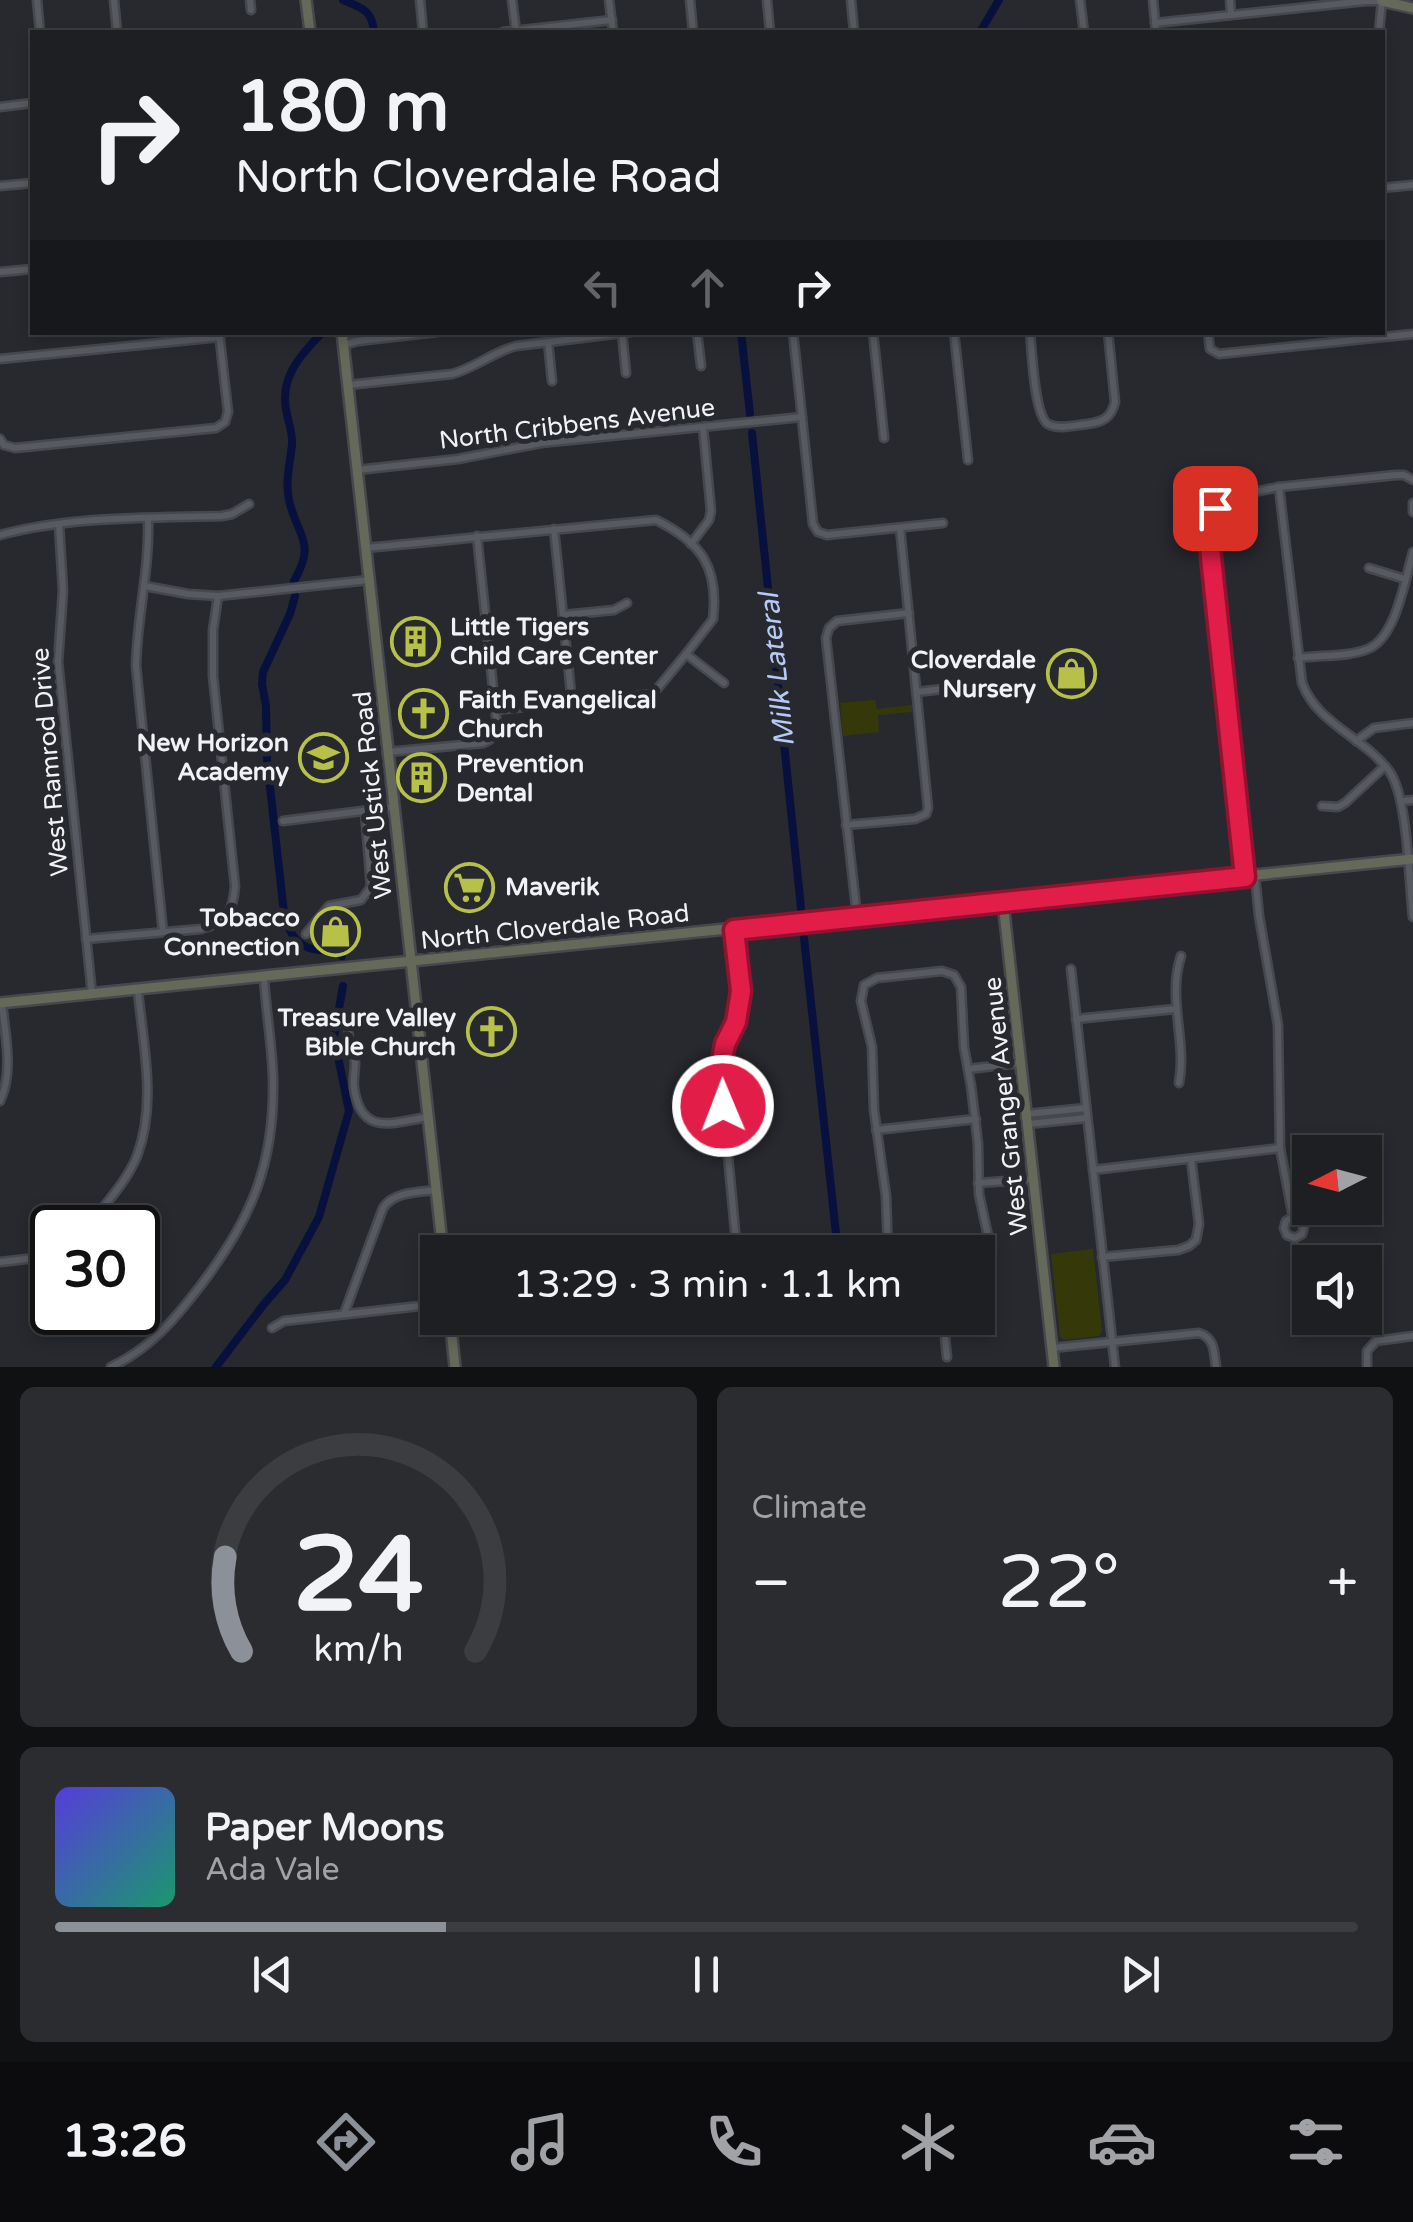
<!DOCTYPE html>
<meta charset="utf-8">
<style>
body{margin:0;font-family:"Varela Round",sans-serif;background:#2a2c30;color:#f1f3f6;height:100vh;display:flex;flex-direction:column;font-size:38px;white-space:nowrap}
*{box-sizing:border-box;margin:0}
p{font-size:32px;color:#a0a2a6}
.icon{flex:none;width:55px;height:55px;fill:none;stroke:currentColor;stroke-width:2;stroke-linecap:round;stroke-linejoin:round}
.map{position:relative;height:1367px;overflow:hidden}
.sheet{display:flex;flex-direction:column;gap:20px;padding:20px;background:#101113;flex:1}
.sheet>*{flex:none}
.banner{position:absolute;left:30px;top:30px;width:1355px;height:305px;border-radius:0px;box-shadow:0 5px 15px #0003,0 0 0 2px #3b3d41;background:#1d1f23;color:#f1f3f6;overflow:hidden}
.needle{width:65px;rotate:264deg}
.controls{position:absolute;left:1292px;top:1135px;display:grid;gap:20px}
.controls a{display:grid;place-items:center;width:90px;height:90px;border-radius:0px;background:#1d1f23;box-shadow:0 5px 15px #0003,0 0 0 2px #3b3d41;font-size:50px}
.speed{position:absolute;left:30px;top:1205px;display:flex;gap:20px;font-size:50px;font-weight:700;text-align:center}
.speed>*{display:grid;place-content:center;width:130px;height:130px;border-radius:50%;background:#1d1f23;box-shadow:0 5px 15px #0003,0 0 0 2px #3b3d41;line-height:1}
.speed .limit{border:5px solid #111;border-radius:15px;background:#fff;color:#111}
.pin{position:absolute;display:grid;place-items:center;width:85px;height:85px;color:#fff;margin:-42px;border-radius:20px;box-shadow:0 5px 15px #0006}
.me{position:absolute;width:110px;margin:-55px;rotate:359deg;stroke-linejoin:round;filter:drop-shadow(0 0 8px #0008)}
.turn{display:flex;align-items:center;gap:35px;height:210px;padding:0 40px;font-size:45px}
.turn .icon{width:130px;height:130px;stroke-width:2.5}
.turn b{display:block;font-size:70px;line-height:85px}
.lanes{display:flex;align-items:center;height:95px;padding:0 40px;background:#0003;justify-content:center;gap:50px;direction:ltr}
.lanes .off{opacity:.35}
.big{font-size:75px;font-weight:600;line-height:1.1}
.sheet .widget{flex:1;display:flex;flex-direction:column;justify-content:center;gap:15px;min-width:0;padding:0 35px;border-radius:15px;background:#2a2c30}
.sheet .dial{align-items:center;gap:0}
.dial svg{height:260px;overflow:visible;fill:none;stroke:#3b3d41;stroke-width:7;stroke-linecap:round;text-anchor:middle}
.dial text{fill:#f1f3f6;stroke:none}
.song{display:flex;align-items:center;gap:30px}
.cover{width:120px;height:120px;border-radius:15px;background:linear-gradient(135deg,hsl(250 70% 55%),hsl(160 70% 35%))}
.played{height:10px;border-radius:5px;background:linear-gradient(90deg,#8c9099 30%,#3b3d41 30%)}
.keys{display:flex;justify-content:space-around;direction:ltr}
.heat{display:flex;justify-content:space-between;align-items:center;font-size:55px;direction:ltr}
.sheet .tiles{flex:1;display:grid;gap:20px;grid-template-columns:1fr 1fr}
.widget:last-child{grid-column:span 2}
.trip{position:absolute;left:420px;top:1235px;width:575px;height:100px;border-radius:0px;background:#1d1f23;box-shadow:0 5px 15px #0003,0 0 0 2px #3b3d41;font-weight:600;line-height:100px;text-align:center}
.dock{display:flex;height:160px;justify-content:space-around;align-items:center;background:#0c0c0e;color:#a0a2a6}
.dock .icon{width:70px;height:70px}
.dock .active{color:#8c9099}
.dock b{font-size:45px;color:#f1f3f6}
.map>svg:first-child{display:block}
.green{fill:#35390a}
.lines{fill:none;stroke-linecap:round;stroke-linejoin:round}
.canal{stroke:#08113d;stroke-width:8}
.street-casing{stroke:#46484d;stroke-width:11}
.secondary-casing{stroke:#46484d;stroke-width:14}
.street{stroke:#575a61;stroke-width:6}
.secondary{stroke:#656959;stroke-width:9}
.route-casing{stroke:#92132f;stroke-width:25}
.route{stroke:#e11d48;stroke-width:18}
.labels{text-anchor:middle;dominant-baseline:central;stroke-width:10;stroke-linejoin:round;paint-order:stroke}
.street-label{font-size:25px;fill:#f0f2f6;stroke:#27292f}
.poi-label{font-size:25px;font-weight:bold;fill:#f0f2f6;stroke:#27292f;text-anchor:start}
.water-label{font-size:28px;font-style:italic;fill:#b6c8f6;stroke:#27292f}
</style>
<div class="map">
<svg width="1413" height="1367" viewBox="0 0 1413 1367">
<rect width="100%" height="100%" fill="#27292f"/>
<g class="green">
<path d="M875,700L877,709L912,705V712L878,715L879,732L843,736L840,703Z"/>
<path d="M1093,1249L1102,1331L1099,1336L1064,1340L1060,1336L1051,1254Z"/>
</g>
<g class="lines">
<g class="canal">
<path d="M343,0C362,8 372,10 374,32"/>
<path d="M980,32L999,0"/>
<path d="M741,332L750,414"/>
<path d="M752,433L801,908"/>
<path d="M294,581C317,541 297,537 289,500C285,480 290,464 292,445C293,434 289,425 287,414C278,379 300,355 323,332"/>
<path d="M295,596L290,614L263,672L262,684L266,706L267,760L284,913C292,948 310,953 342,950V956"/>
<path d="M804,938L838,1252"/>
<path d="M845,1318L847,1333"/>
<path d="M216,1367L264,1304L285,1280L319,1217L349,1111L334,1037L343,986"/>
</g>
<defs>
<g id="street">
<path d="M37,0L40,32"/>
<path d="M114,0L117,32"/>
<path d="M250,0L251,10"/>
<path d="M420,0L423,32"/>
<path d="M512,0L516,31"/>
<path d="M609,0L613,32"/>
<path d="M690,0L693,32"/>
<path d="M767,0L770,32"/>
<path d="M851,0L854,32"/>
<path d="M1080,0L1084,32"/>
<path d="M1153,0L1156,32"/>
<path d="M1230,0L1231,15"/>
<path d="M1155,23L1366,1H1382"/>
<path d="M503,32L612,20"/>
<path d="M1379,32L1382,0"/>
<path d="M0,107L32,103"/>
<path d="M0,186L32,183"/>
<path d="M1382,188L1413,185"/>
<path d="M0,272L32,269"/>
<path d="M697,332L701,366"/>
<path d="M793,332L813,524L818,532L827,535L943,523"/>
<path d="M873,332L884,438"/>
<path d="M954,332L968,460"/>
<path d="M1030,332C1032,351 1034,415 1048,424C1058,430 1076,425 1087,424C1103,422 1111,418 1115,402L1108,332"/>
<path d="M1208,332L1210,349L1219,354L1413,334"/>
<path d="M622,333L626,373"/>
<path d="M548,342L552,381"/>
<path d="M344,345L358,341L437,332"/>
<path d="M0,359L220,337"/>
<path d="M348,385L452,374C475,368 493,352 516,346L631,332"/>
<path d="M0,439L4,445L15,448L216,428L225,422L228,412L219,332"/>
<path d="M357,470L458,459L541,443L802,417"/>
<path d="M1279,487L1302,683C1317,724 1364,737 1389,771C1408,796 1409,883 1413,917"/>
<path d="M1413,503V512"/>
<path d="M148,518C150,568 137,616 136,666L163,932"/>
<path d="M59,525L63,591L58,662L92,994"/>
<path d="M554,529L572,703"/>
<path d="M0,535C71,516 149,518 222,516L232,514L249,504"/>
<path d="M691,544L709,520L711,511L703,427"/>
<path d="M366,548L656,520C701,542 719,567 713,619L686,654"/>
<path d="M1369,568L1405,579"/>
<path d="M145,586L188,594L218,596L369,580"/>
<path d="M563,615L614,610L627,603"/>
<path d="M1298,658C1320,655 1348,657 1368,649C1396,638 1405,579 1413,552"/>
<path d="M917,692L960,687"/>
<path d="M496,710L653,694L686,654L724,683"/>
<path d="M1356,741L1374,728L1413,723"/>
<path d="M388,752L483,743C492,740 495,735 497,726L477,536"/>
<path d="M1401,801L1413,800"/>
<path d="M1322,806L1338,807L1345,803L1385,766"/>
<path d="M283,821L394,807"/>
<path d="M846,825L915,819L926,814L928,808L900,528"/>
<path d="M1255,876L1259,916L1278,1025L1280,1148L1293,1217L1300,1220L1304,1227L1302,1234L1295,1238L1287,1235L1284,1228L1286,1221L1293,1217"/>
<path d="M1245,877L1207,529L1215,508L1229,497L1279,487L1396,475H1404L1413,480"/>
<path d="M857,916L826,638L829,628L837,621L909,613"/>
<path d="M317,923L323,939"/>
<path d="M735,929L741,991L740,1005L736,1022L725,1044L720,1070L737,1252"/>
<path d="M306,934L329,906L361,900L371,887L365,811"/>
<path d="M86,939L201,929C227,922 233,912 235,886L213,676V630L218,596"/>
<path d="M1071,969L1115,1367"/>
<path d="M353,1017C342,1039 354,1043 355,1063C355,1071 353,1079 354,1088C361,1136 391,1123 428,1117"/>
<path d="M1076,1019L1175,1009"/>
<path d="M968,1069L1021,1063"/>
<path d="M1179,1083C1187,1040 1167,999 1181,956"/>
<path d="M0,1101C14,1071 5,1035 2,1003"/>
<path d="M1027,1114L1086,1108"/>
<path d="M1028,1124L1087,1118"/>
<path d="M876,1130L976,1119"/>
<path d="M1093,1170L1280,1148"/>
<path d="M978,1183L1034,1179"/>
<path d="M87,1228C104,1205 126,1183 137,1156C157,1103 143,1045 138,991"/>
<path d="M888,1252L886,1196L874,1110L872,1047L861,1001L864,985L877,978L942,971L954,975L961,987L964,1047L971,1086L978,1144L979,1194L991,1250L987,1265L978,1272"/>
<path d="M1102,1257L1178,1250L1189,1246L1196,1240L1199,1224L1191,1159"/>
<path d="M0,1262L52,1256"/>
<path d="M344,1314L383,1208C393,1192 418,1192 436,1190"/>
<path d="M743,1318V1321"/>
<path d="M943,1318L947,1357"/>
<path d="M272,1328L284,1321L438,1304"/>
<path d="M1052,1348L1199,1333C1215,1338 1214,1352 1216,1367"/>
<path d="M111,1367C151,1348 175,1319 201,1285C252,1218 275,1163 273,1078C272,1045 266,1011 264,978"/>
<path d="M1367,1367V1351L1376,1341L1413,1336"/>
</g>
<g id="secondary">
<path d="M306,0L310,32"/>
<path d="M1382,1L1413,8"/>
<path d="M342,332L443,1252"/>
<path d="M1003,902L1054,1367"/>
<path d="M0,1003L1413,859"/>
<path d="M450,1318L455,1367"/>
</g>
</defs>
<use href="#street" class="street-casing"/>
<use href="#secondary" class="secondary-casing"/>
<use href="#street" class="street"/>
<use href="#secondary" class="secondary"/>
</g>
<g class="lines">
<defs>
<path id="route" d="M723,1106L720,1070L725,1044L736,1022L741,991L734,930L1245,877L1208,529L1215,508"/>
</defs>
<use href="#route" class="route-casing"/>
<use href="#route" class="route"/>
</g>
<defs>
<symbol id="building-ring" viewBox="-11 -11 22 22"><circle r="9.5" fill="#27292f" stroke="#b7c147" stroke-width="1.5"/><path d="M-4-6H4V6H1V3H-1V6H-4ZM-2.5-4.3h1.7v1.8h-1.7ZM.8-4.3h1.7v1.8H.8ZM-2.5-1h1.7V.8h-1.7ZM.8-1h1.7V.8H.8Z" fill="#b7c147"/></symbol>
<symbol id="shop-ring" viewBox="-11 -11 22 22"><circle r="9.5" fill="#27292f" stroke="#b7c147" stroke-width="1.5"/><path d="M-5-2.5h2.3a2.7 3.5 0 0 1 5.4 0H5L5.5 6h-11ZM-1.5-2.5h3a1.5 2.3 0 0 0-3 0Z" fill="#b7c147"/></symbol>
<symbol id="church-ring" viewBox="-11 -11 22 22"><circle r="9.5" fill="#27292f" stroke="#b7c147" stroke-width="1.5"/><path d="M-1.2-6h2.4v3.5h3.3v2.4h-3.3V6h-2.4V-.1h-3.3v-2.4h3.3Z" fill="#b7c147"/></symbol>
<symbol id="school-ring" viewBox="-11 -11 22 22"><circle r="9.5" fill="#27292f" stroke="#b7c147" stroke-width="1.5"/><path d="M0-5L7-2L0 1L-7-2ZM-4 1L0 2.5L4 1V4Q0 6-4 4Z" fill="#b7c147"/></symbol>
<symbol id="supermarket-ring" viewBox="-11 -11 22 22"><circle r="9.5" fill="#27292f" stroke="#b7c147" stroke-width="1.5"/><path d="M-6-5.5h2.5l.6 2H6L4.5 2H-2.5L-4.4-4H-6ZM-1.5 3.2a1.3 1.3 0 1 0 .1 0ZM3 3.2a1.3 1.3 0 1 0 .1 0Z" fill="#b7c147"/></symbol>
</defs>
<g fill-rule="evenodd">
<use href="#building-ring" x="388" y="614" width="55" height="55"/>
<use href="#shop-ring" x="1044" y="646" width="55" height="55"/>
<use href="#church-ring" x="396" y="686" width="55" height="55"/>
<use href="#school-ring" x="296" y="730" width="55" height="55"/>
<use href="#building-ring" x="394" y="750" width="55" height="55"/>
<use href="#supermarket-ring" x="442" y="860" width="55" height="55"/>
<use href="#shop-ring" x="308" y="904" width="55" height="55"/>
<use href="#church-ring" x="464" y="1004" width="55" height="55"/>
</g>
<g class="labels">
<g class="street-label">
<text transform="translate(577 424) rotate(-7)">North Cribbens Avenue</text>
<text transform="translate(50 762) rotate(-95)">West Ramrod Drive</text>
<text transform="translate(373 795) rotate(-96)">West Ustick Road</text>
<text transform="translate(555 927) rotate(-6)">North Cloverdale Road</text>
<text transform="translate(1006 1106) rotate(-96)">West Granger Avenue</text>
</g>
<g class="poi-label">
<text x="450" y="627">Little Tigers<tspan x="450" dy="29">Child Care Center</tspan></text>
<text x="1036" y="660" text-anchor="end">Cloverdale<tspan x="1036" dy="29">Nursery</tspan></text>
<text x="458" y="700">Faith Evangelical<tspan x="458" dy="29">Church</tspan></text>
<text x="289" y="743" text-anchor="end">New Horizon<tspan x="289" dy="29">Academy</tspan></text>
<text x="456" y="764">Prevention<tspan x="456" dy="29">Dental</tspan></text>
<text x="505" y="887">Maverik</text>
<text x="300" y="918" text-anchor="end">Tobacco<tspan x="300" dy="29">Connection</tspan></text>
<text x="456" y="1018" text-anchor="end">Treasure Valley<tspan x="456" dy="29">Bible Church</tspan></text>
</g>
<g class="water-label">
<text transform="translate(777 670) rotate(-96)">Milk Lateral</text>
</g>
</g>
</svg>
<div class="controls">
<a><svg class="needle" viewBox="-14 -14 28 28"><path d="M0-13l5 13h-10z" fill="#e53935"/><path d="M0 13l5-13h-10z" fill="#a0a2a6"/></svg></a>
<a><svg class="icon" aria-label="sound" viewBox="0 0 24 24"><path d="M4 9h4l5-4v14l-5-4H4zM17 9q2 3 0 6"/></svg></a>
</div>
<div class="speed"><div class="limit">30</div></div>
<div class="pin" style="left:1215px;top:508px;background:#d93025"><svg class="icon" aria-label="arrive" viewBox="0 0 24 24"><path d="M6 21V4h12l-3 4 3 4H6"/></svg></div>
<svg class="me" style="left:723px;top:1106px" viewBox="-20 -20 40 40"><circle r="17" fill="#e11d48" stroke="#fff" stroke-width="3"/><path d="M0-11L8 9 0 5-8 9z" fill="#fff"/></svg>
<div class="trip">13:29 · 3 min · 1.1 km</div>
<div class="banner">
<div class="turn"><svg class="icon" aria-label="right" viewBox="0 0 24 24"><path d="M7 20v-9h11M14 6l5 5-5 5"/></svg><div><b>180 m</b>North Cloverdale Road</div></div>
<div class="lanes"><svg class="icon off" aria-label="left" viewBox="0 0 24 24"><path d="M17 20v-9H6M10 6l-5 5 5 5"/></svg><svg class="icon off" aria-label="ahead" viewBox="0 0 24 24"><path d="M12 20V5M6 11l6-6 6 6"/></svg><svg class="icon" aria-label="right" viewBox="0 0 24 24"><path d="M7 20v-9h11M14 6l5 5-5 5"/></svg></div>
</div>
</div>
<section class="sheet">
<div class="tiles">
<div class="widget dial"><svg viewBox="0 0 100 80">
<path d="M14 69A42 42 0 1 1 86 69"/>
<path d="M14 69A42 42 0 0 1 9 40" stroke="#8c9099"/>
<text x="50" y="56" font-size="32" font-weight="700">24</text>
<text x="50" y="72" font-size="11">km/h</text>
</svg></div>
<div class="widget"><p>Climate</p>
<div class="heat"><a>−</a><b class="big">22°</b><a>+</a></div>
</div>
<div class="widget">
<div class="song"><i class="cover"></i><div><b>Paper Moons</b><p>Ada Vale</p></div></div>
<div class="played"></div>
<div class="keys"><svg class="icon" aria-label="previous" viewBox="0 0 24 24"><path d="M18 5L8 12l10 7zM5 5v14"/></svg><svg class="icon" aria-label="pause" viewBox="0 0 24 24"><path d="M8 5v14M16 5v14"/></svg><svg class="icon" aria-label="next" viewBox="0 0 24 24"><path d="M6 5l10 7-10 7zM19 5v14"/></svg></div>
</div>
</div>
</section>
<nav class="dock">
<b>13:26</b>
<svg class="icon active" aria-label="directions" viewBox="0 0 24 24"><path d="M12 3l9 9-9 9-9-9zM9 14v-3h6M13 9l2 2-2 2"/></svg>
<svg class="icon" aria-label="music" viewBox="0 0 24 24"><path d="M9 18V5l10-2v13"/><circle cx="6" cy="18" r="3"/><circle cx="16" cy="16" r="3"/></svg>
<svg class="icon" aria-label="phone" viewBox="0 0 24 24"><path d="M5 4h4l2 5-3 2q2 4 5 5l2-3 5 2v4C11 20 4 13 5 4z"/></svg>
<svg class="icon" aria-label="climate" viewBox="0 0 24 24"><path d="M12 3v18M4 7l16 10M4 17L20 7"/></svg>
<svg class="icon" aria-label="car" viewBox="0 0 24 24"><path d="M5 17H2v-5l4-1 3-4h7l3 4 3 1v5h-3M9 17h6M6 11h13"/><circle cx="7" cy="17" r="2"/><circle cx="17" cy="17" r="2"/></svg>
<svg class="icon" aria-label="filters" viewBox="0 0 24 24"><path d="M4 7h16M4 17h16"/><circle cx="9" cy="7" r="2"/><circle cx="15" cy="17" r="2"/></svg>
</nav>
